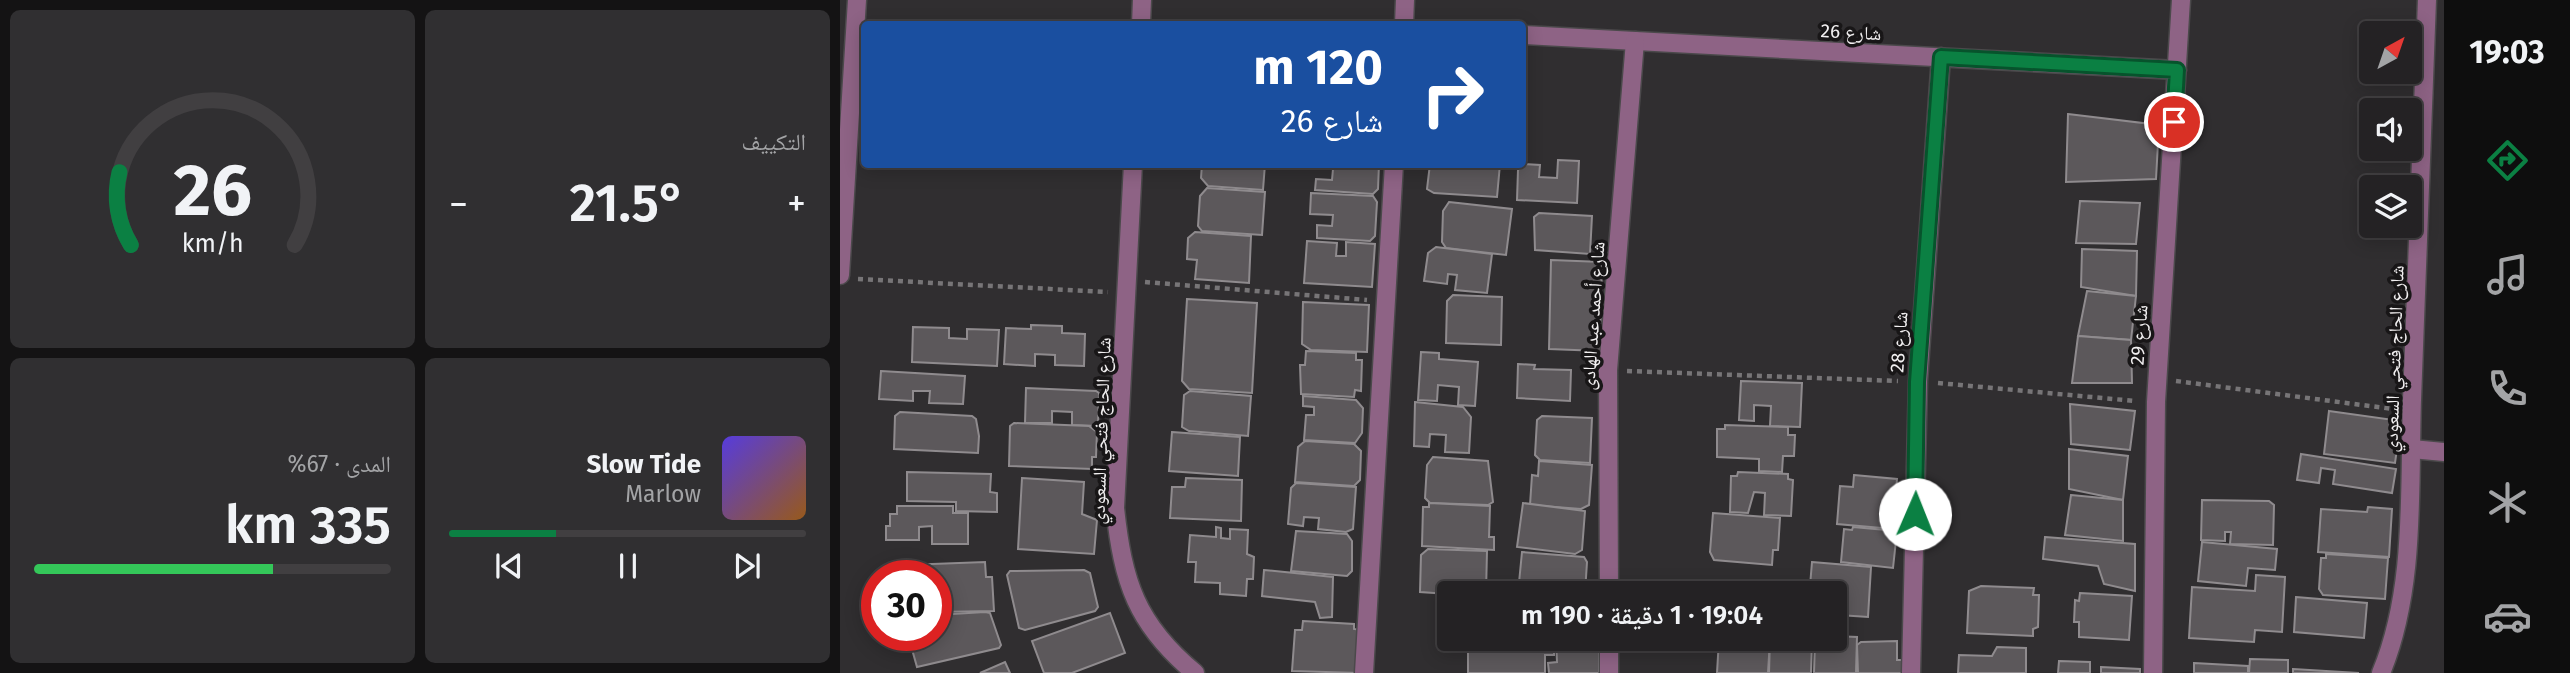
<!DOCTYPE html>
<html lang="ar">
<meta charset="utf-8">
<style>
body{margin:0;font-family:"Fira Sans","Noto Naskh Arabic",sans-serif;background:#302f31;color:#f1f3f6;direction:rtl;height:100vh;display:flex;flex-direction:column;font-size:26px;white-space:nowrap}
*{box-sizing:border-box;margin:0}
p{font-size:23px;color:#a3a4a6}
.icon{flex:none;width:38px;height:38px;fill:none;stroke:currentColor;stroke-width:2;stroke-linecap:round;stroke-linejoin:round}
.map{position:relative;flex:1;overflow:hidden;direction:ltr}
.side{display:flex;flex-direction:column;gap:10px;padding:10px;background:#141314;width:840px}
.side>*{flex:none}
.top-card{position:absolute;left:21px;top:21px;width:665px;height:147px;border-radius:7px;box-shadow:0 4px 18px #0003,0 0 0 2px #413f41;direction:rtl;background:#1a4fa0;color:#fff;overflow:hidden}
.needle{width:46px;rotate:40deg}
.buttons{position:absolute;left:1519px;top:21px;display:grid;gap:14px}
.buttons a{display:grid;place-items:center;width:63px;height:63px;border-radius:7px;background:#242224;box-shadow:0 4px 18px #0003,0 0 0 2px #413f41;font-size:35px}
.speed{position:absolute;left:21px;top:560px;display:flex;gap:14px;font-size:35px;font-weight:700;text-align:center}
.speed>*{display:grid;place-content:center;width:91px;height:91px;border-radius:50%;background:#242224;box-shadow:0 4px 18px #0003,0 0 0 2px #413f41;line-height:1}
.speed .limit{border:10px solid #d22;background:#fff;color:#111}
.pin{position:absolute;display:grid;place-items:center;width:60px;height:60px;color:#fff;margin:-30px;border:4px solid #fff;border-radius:50%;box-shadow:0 2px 7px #0007}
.me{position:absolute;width:77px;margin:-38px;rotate:1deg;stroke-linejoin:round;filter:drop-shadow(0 0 5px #0008)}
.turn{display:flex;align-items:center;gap:24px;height:147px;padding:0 28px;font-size:32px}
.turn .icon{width:91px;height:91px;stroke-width:2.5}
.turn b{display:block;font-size:49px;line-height:60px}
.big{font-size:52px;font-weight:600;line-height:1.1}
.side .card{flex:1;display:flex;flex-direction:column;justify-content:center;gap:10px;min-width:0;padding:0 24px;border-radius:10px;background:#302f31}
.side .dial{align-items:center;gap:0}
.dial svg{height:182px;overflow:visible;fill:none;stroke:#413f41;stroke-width:7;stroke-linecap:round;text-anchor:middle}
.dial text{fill:#f1f3f6;stroke:none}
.song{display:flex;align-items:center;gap:21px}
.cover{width:84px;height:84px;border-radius:10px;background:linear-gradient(135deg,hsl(250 70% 55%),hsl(30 70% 35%))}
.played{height:7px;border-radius:4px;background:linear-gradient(90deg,#0b8043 30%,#413f41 30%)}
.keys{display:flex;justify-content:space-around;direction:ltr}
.heat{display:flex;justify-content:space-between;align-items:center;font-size:38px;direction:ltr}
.charge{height:10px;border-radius:5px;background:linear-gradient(90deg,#34c759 67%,#413f41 0)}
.side .tiles{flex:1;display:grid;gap:10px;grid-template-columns:repeat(2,1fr)}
.trip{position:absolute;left:597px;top:581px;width:410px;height:70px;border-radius:7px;background:#242224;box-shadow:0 4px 18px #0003,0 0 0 2px #413f41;font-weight:600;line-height:70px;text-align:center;direction:rtl}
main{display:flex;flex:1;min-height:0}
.tab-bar{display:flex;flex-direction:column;width:126px;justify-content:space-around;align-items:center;background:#0e0e0e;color:#a3a4a6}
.tab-bar .icon{width:49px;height:49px}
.tab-bar .current{color:#0b8043}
.tab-bar b{font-size:32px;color:#f1f3f6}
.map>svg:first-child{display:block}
.building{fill:#5c585b;stroke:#8f8b8e;stroke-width:2}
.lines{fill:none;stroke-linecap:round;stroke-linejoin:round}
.street-casing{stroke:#4b494b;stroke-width:21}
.path{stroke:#777577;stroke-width:4.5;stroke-dasharray:5 5;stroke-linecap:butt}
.street{stroke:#8e6385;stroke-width:18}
.route-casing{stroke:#07532c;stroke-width:18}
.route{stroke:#0b8043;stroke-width:12}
.labels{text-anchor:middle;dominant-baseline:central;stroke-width:7;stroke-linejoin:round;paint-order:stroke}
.street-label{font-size:19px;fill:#f1eff0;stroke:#181617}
</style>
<main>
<nav class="tab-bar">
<b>19:03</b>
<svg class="icon current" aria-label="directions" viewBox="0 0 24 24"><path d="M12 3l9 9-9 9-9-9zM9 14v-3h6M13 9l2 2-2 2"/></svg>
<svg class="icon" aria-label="music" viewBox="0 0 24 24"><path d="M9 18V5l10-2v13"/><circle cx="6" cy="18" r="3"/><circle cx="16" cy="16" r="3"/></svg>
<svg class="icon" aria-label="phone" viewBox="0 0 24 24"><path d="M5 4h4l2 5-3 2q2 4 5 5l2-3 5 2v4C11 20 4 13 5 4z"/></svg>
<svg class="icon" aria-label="climate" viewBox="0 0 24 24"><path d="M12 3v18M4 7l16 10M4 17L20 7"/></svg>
<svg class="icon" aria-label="car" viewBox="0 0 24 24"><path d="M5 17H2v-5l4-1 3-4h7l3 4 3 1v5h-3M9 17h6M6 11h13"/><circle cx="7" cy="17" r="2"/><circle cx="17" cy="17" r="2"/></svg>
</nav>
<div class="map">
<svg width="1604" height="673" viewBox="0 0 1604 673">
<rect width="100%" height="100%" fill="#302e30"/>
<g class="building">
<path d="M1228,114L1319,125L1316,179L1226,182Z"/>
<path d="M718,160L739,161L737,203L677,200L678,170L684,164L700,165L699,177L717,178Z"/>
<path d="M362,164H425L423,190L368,186L361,178Z"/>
<path d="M479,164H539L538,189L533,194L475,190L476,179L492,180L493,169L479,168Z"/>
<path d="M590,164H660L657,197L594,193L587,189Z"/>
<path d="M367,188L425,192L422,235L362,231L358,226L360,196Z"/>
<path d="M471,193L533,196L537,202L535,236L530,241L477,238V225L492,226L493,215L470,214Z"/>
<path d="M1240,201L1300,203L1296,244L1236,243Z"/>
<path d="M609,202L672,209L666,255L606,248L602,242L603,211Z"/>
<path d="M699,213L752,216L750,254L695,250L694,217Z"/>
<path d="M355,232L411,236L409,283L355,279L357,260L347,259L348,238Z"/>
<path d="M467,241L497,243L496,256H506V242L535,244L532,287L464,283Z"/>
<path d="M596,247L652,254L647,293L615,290L617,275L608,274L607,284L584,281L588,253Z"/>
<path d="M1242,249L1297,251L1296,296L1241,287Z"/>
<path d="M711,260L762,262L760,351L709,349Z"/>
<path d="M1247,291L1296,296L1291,340L1238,336Z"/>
<path d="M613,295L662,297L661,345L606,343L607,301Z"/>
<path d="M347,299L417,303L412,393L349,389L342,381Z"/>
<path d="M463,302L529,305L527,352L471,350L462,344Z"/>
<path d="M191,325L222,326V333L245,334L244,366L215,365V355L195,354V366L164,364L166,328L191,329Z"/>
<path d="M73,327L109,328V338L127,339V329L159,330L157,366L72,362Z"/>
<path d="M1238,336L1291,340L1292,383H1232Z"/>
<path d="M466,351L516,353V360H522L521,391L515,390L514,397L461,394L460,365H465Z"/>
<path d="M581,352L599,353V359L638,362L635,406L618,405L619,387L598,385L597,401L578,400Z"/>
<path d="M678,364L695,365L694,369L731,370L730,401L677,398Z"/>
<path d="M41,371L125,376L123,404L89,403L90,391H73V401L39,399Z"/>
<path d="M901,381L962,383L960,427L930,426L931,406L914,405V421L899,420Z"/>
<path d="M186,388L256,391L259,393L258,426L232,425V412L212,411V423H185Z"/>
<path d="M350,391L411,396L408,436L349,431L342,427L344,395Z"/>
<path d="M463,396L516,400L523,408L522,433L515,443L464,440L466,415H474V407L463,406Z"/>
<path d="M575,402L623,407L631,417L629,453L605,452L606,435L590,434L589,447L574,446Z"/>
<path d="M1230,404L1295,411L1290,450L1231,444Z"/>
<path d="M1489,411L1561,421L1555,463L1484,454Z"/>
<path d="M60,412L132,416L136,419L139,436L138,453L54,449L55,416Z"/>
<path d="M702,416L752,418L750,463L700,460L695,455L697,420Z"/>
<path d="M174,423L249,426L257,432L256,457H252V469L169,466L170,426Z"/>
<path d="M885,425L948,427V435H955L954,456H943L942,472L919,471V459L877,457V429H885Z"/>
<path d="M332,432L400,437L398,476L329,471Z"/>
<path d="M465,441L514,444L521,451L520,480L514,486L455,482L458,447Z"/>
<path d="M1229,449L1288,456L1283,500L1229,489Z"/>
<path d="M1461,454L1556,469L1552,493L1493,484L1495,470L1481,468L1479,483L1457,480Z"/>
<path d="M593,457L648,461L653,502L648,505L590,503L585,498L587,465Z"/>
<path d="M699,461L752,465L749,505L741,509L690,505L692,475L698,476Z"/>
<path d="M67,472L151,474L150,492L157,493V512L116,511V502L67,501Z"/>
<path d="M898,472L948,474V479L953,480L951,516L924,515L925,493L914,492L908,513L890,512L891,476H897Z"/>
<path d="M1014,475L1057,479L1053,529L997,524L1000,486L1013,487Z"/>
<path d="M182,478L244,482L242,514L257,520L254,554L178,549Z"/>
<path d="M346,478L402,480L401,521L330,518L332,487H345Z"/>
<path d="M456,483L516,487L513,529L506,532L478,529L479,518L464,517L463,526L448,524L451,488Z"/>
<path d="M1231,495L1283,500V541L1225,535Z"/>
<path d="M1362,500L1429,501L1434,505L1433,545L1390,544L1391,532H1385V541L1361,540Z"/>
<path d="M589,503L650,506L649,537H654V550L582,546L583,507H589Z"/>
<path d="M683,503L745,511L742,550L735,554L677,547Z"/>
<path d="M57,506H113V513H128V544H92V526L79,527V540H46V526H50V514H57Z"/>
<path d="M1528,507L1552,509L1549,557L1478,552L1481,509L1527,512Z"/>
<path d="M873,513L940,518L938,550H933L932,565L874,560L870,552Z"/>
<path d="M376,527L381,528V538L390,539V529L408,530L407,554L414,557L413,579H407L406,596L380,594V583L355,582L356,562H348L350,535L376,537Z"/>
<path d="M1013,527L1057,531L1053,568L1001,562L1004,529L1012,530Z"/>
<path d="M456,531L507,534L512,541V571L507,576L451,571Z"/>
<path d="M1205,537L1295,544V591L1264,584L1258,566L1203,559Z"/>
<path d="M1362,542L1437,549L1435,570L1408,568L1406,586L1358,581Z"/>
<path d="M588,549L647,551L646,593H626V585L609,584L608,594L580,592L581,555Z"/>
<path d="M682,552L744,557L747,562L745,593H720L721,584L702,582L701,593H678Z"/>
<path d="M1486,554L1548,558L1545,599L1483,595L1479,589L1481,558H1486Z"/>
<path d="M145,562L146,577H152L154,611L96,612V576H66V565Z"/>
<path d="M972,562L1031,567L1028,617L999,615L1000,607L994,606V593H963L970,586Z"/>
<path d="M244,570L250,573L258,607L255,611L185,630L179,628L167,575L170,571Z"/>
<path d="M424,570L493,577L492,617L480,618L475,602L422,596Z"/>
<path d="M1416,575L1445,577L1442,632L1415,630L1414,642L1349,638L1352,587L1415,591Z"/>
<path d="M1141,586L1194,588L1193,595H1199L1198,627L1193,629V636L1127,633L1129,591Z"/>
<path d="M1240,593L1292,596L1289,640L1239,637V622H1234L1235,600L1239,601Z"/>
<path d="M1456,597L1527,603L1524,638L1454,632Z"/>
<path d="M145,612L150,613L161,645L159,648L77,667L68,635H96V615Z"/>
<path d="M270,613L285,653L232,673H204L192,641Z"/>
<path d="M463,621L514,624V629L521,630L519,673L452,671L455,630H462Z"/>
<path d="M994,636L1017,637L1016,673H974L975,642Z"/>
<path d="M628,639H714V655H705V673H628Z"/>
<path d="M716,639H759V673H709L708,663L717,662Z"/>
<path d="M879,639H930L928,673H877Z"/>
<path d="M935,639L972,641L971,673H929L930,640Z"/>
<path d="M1057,641V660H1062V673H1018L1017,645L1021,642Z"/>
<path d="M1157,647L1186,648V673H1118L1119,655L1152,656Z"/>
<path d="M1410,659L1448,660V673H1409Z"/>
<path d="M1219,661L1250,662V673H1218Z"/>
<path d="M165,662L170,673H140Z"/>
<path d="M1354,663L1408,666V673H1354Z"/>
<path d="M1261,667L1300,669V673H1261Z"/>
<path d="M1453,669L1519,673H1453Z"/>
</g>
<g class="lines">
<defs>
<g id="street">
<path d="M301,24L302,0"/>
<path d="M564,24L565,0"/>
<path d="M682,35L1337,70"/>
<path d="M293,164L275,508C283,582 296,624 355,673"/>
<path d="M0,275L17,0"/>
<path d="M1572,449L1604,452"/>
<path d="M769,593L768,370L795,41"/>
<path d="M769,639V673"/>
<path d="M524,673L554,164"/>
<path d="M1071,673L1078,381L1101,57"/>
<path d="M1313,673L1316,402L1341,0"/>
<path d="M1541,673C1576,589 1569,489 1572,400C1577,266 1582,133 1587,0"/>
</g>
</defs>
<use href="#street" class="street-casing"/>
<g class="path">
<path d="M18,279L268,292"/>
<path d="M305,282L527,300"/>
<path d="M787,371L1058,381"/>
<path d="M1336,381L1553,409"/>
<path d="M1098,383L1295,401"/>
</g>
<use href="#street" class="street"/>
</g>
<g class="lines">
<defs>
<path id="route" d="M1075,514L1077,382L1101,57L1337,70L1334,122"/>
</defs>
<use href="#route" class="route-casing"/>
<use href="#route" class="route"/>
</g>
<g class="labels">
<g class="street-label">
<text transform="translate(1011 32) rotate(3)">شارع 26</text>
<text transform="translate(753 316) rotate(-86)">شارع أحمد عبد الهادى</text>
<text transform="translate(1299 335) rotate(-86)">شارع 29</text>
<text transform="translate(1059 342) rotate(-86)">شارع 28</text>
<text transform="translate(1554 359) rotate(-88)">شارع الحاج فتحي السعودي</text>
<text transform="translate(261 431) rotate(-88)">شارع الحاج فتحي السعودي</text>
</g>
</g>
</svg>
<div class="buttons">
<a><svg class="needle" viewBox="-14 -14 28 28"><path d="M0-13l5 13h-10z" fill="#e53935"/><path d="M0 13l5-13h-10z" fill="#a3a4a6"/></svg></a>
<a><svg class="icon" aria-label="sound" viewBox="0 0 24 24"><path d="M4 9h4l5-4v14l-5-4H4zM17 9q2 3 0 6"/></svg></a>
<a><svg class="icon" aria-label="layers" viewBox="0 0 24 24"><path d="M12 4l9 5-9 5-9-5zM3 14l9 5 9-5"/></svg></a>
</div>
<div class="speed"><div class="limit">30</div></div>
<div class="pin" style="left:1334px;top:122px;background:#d93025"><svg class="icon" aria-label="arrive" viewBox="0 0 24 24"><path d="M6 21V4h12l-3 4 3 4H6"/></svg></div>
<svg class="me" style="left:1075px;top:514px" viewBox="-20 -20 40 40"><circle r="19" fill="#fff"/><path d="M0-13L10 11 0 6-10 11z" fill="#0b8043"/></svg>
<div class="trip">19:04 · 1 دقيقة · 190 m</div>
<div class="top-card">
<div class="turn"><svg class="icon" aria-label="right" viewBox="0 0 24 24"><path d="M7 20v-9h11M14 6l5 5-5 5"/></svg><div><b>120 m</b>شارع 26</div></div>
</div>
</div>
<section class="side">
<div class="tiles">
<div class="card"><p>التكييف</p>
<div class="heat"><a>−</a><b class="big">21.5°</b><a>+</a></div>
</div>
<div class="card dial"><svg viewBox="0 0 100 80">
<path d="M14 69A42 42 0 1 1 86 69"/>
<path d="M14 69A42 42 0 0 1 9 37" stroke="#0b8043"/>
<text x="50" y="56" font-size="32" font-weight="700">26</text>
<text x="50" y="72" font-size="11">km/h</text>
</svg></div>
<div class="card">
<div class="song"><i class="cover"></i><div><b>Slow Tide</b><p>Marlow</p></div></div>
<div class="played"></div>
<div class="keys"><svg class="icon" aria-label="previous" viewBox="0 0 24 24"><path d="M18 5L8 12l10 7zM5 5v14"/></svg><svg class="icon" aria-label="pause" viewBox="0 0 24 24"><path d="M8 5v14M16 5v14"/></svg><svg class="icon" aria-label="next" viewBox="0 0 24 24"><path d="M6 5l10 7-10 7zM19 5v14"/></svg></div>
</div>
<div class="card"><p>المدى · 67%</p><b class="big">335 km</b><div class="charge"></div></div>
</div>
</section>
</main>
